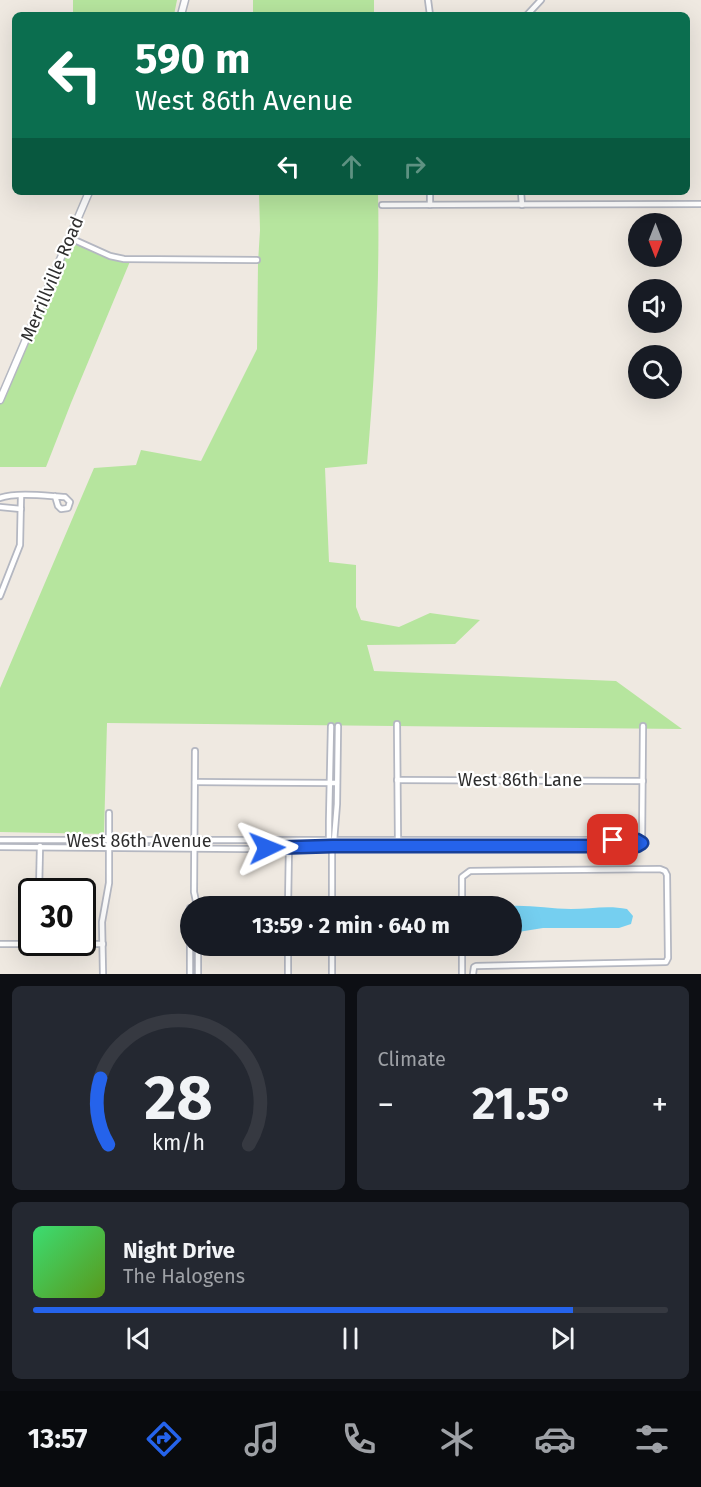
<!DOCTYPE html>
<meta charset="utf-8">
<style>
body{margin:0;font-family:"Fira Sans",sans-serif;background:#242831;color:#f1f3f6;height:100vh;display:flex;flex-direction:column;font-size:22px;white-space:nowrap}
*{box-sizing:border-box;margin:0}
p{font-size:20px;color:#9ea1a6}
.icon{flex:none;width:33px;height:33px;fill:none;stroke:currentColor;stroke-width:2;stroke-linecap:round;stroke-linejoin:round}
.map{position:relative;height:974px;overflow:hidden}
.drawer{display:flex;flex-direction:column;gap:12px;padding:12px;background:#0d0f14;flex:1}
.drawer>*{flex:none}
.banner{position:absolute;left:12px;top:12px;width:678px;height:183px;border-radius:9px;box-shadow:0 6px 24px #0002;background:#0b6e4f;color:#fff;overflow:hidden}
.needle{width:39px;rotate:180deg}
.controls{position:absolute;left:628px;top:213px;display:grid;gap:12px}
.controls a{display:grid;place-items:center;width:54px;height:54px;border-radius:50%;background:#171b24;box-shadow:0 6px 24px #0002;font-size:30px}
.speed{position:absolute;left:18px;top:878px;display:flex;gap:12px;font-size:30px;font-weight:700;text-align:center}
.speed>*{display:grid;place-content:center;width:78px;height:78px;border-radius:50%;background:#171b24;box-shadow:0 6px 24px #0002;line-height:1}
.speed .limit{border:3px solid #111;border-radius:9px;background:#fff;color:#111}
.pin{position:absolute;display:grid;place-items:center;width:51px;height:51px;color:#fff;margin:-26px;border-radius:12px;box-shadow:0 3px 9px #0006}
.me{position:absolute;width:66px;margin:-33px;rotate:88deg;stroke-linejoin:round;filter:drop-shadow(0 0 4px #0008)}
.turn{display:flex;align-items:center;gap:21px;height:126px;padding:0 24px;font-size:27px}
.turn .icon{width:78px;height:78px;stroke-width:2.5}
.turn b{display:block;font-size:42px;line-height:51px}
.lanes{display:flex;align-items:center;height:57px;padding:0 24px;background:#0003;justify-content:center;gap:30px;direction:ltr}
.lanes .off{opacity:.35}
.big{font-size:45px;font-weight:700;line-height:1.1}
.drawer .card{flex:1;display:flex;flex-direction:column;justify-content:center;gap:9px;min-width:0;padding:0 21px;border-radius:9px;background:#242831}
.drawer .dial{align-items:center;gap:0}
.dial svg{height:156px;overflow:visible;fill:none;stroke:#363941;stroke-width:7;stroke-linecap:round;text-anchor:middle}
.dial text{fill:#f1f3f6;stroke:none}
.song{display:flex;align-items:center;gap:18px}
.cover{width:72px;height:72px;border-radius:9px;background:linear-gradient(135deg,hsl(140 70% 55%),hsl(90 70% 35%))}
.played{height:6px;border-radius:3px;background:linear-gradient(90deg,#2563eb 85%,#363941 85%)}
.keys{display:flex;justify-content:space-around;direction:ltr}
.heat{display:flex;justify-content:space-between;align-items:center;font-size:33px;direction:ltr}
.drawer .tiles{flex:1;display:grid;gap:12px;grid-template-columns:1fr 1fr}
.card:last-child{grid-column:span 2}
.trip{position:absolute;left:180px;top:896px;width:342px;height:60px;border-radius:30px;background:#171b24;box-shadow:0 6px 24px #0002;font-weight:700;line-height:60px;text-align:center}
.tab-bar{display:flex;height:96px;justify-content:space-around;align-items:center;background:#090b0e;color:#9ea1a6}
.tab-bar .icon{width:42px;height:42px}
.tab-bar .selected{color:#2563eb}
.tab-bar b{font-size:27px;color:#f1f3f6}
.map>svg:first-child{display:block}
.green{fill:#b6e59e}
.water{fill:#75cff0}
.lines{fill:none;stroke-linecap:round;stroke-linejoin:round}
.street-casing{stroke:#b4b7c1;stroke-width:8}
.secondary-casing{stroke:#b4b7c1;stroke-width:9}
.street{stroke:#fff;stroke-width:4.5}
.secondary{stroke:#fff;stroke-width:6}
.route-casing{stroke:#184099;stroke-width:15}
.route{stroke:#2563eb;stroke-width:10}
.labels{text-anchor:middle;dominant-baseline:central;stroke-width:4.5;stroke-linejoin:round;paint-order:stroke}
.street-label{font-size:18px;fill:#2e2e2e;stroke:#fff}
</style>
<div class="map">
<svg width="701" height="974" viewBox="0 0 701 974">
<rect width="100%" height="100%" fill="#efe9e1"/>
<g class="green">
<path d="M73,0H177L174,15H73Z"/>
<rect x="253" y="0" width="121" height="15"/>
<path d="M259,192H378C380,283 375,373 367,464L325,468L329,562L356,565V607L361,620L399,627L430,613L480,620L455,644L367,645L374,671L616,681L682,729L107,723L104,834L0,832V688L94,468L136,465L141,450L201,461L257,349L258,263L260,230Z"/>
<path d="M70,238L110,256L131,259L71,403L46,467H0V401Z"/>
</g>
<path class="water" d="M510,906C530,905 551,909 571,909C590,909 608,905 627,909L633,916L631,924L619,928H543L512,933V906Z"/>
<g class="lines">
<defs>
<g id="street">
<path d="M428,0L430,15"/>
<path d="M527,15L541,0"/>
<path d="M521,192L522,205"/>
<path d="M382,205L701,204"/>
<path d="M430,205V192"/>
<path d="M70,238L110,256L124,259L257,260"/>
<path d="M0,498C16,492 47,496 65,497L70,502L68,508L61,509L58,506L55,496"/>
<path d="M0,507L21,509"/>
<path d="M0,596L20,545L21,496"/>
<path d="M397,724L398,841"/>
<path d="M331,726L329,821V839L332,847V906"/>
<path d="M195,751L194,892L197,906"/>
<path d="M397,780L643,781"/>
<path d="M195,782L337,783"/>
<path d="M0,840H637L642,843"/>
<path d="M334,841L337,804L338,726"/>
<path d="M642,843L643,726"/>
<path d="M0,847L245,849L332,847L637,846L642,843"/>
<path d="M39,891L40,846"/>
<path d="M288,906L289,846"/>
<path d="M462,906V877L470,871L660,869L665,871L667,875L668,958L666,962L476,966L474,967L473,974"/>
<path d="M0,944H103"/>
<path d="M332,945V974"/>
<path d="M462,945V974"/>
<path d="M103,974L102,922L109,883V813"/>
<path d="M190,974V908"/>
<path d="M198,974V945"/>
<path d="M288,974V945"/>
</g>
<g id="secondary">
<path d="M181,15L185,0"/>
<path d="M0,400L89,192"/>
</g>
</defs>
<use href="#street" class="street-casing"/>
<use href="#secondary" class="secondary-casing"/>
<use href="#street" class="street"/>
<use href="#secondary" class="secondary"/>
</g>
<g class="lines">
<defs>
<path id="route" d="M267,848L332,846H637L642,843L637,840H613"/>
</defs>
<use href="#route" class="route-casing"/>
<use href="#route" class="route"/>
</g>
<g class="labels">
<g class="street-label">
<text transform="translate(52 279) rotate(-67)">Merrillville Road</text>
<text x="520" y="780">West 86th Lane</text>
<text x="139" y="841">West 86th Avenue</text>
</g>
</g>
</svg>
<div class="controls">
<a><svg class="needle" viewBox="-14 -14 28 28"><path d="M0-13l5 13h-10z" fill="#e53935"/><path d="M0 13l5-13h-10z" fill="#9ea1a6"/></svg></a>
<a><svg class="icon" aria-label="sound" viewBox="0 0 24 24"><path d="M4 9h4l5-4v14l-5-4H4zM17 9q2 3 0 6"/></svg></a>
<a><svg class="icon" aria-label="search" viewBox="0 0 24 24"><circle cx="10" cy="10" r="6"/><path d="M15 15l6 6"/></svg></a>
</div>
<div class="speed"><div class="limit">30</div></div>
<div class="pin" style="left:613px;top:840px;background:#d93025"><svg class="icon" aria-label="arrive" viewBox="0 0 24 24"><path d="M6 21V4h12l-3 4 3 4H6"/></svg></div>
<svg class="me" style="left:267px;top:848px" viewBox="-20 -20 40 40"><path d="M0-17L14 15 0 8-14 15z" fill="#2563eb" stroke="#fff" stroke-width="4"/></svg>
<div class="trip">13:59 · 2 min · 640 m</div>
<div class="banner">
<div class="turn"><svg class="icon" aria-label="left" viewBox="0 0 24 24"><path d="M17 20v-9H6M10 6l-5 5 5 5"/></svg><div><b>590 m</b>West 86th Avenue</div></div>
<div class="lanes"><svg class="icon" aria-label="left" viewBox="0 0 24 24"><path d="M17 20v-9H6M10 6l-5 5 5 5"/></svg><svg class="icon off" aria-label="ahead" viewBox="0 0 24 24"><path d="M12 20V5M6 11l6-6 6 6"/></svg><svg class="icon off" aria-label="right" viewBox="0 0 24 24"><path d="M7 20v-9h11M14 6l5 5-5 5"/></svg></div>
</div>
</div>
<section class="drawer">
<div class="tiles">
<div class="card dial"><svg viewBox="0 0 100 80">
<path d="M14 69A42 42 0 1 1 86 69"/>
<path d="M14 69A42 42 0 0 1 10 35" stroke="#2563eb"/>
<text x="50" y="56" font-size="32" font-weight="700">28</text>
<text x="50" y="72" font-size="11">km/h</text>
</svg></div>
<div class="card"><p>Climate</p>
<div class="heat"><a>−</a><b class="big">21.5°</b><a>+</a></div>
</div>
<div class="card">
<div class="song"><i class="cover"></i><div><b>Night Drive</b><p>The Halogens</p></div></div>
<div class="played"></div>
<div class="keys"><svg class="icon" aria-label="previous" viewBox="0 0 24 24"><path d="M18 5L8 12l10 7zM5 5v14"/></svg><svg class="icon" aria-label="pause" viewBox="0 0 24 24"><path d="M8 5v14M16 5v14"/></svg><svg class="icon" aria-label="next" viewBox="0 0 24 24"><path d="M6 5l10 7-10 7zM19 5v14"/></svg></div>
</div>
</div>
</section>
<nav class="tab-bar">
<b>13:57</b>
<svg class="icon selected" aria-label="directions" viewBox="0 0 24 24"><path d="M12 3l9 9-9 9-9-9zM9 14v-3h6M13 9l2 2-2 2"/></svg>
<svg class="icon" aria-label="music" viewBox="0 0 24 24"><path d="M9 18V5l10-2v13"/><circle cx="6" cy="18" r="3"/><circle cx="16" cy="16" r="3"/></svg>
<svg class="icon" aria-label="phone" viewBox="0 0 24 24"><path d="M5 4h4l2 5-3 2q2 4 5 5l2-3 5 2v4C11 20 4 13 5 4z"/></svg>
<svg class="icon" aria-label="climate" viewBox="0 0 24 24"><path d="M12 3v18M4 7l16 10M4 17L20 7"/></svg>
<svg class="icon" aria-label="car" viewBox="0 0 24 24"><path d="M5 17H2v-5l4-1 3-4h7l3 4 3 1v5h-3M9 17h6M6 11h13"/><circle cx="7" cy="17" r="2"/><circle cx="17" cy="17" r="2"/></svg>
<svg class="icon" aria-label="filters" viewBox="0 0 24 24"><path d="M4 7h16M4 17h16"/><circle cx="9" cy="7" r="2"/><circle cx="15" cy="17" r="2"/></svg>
</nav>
